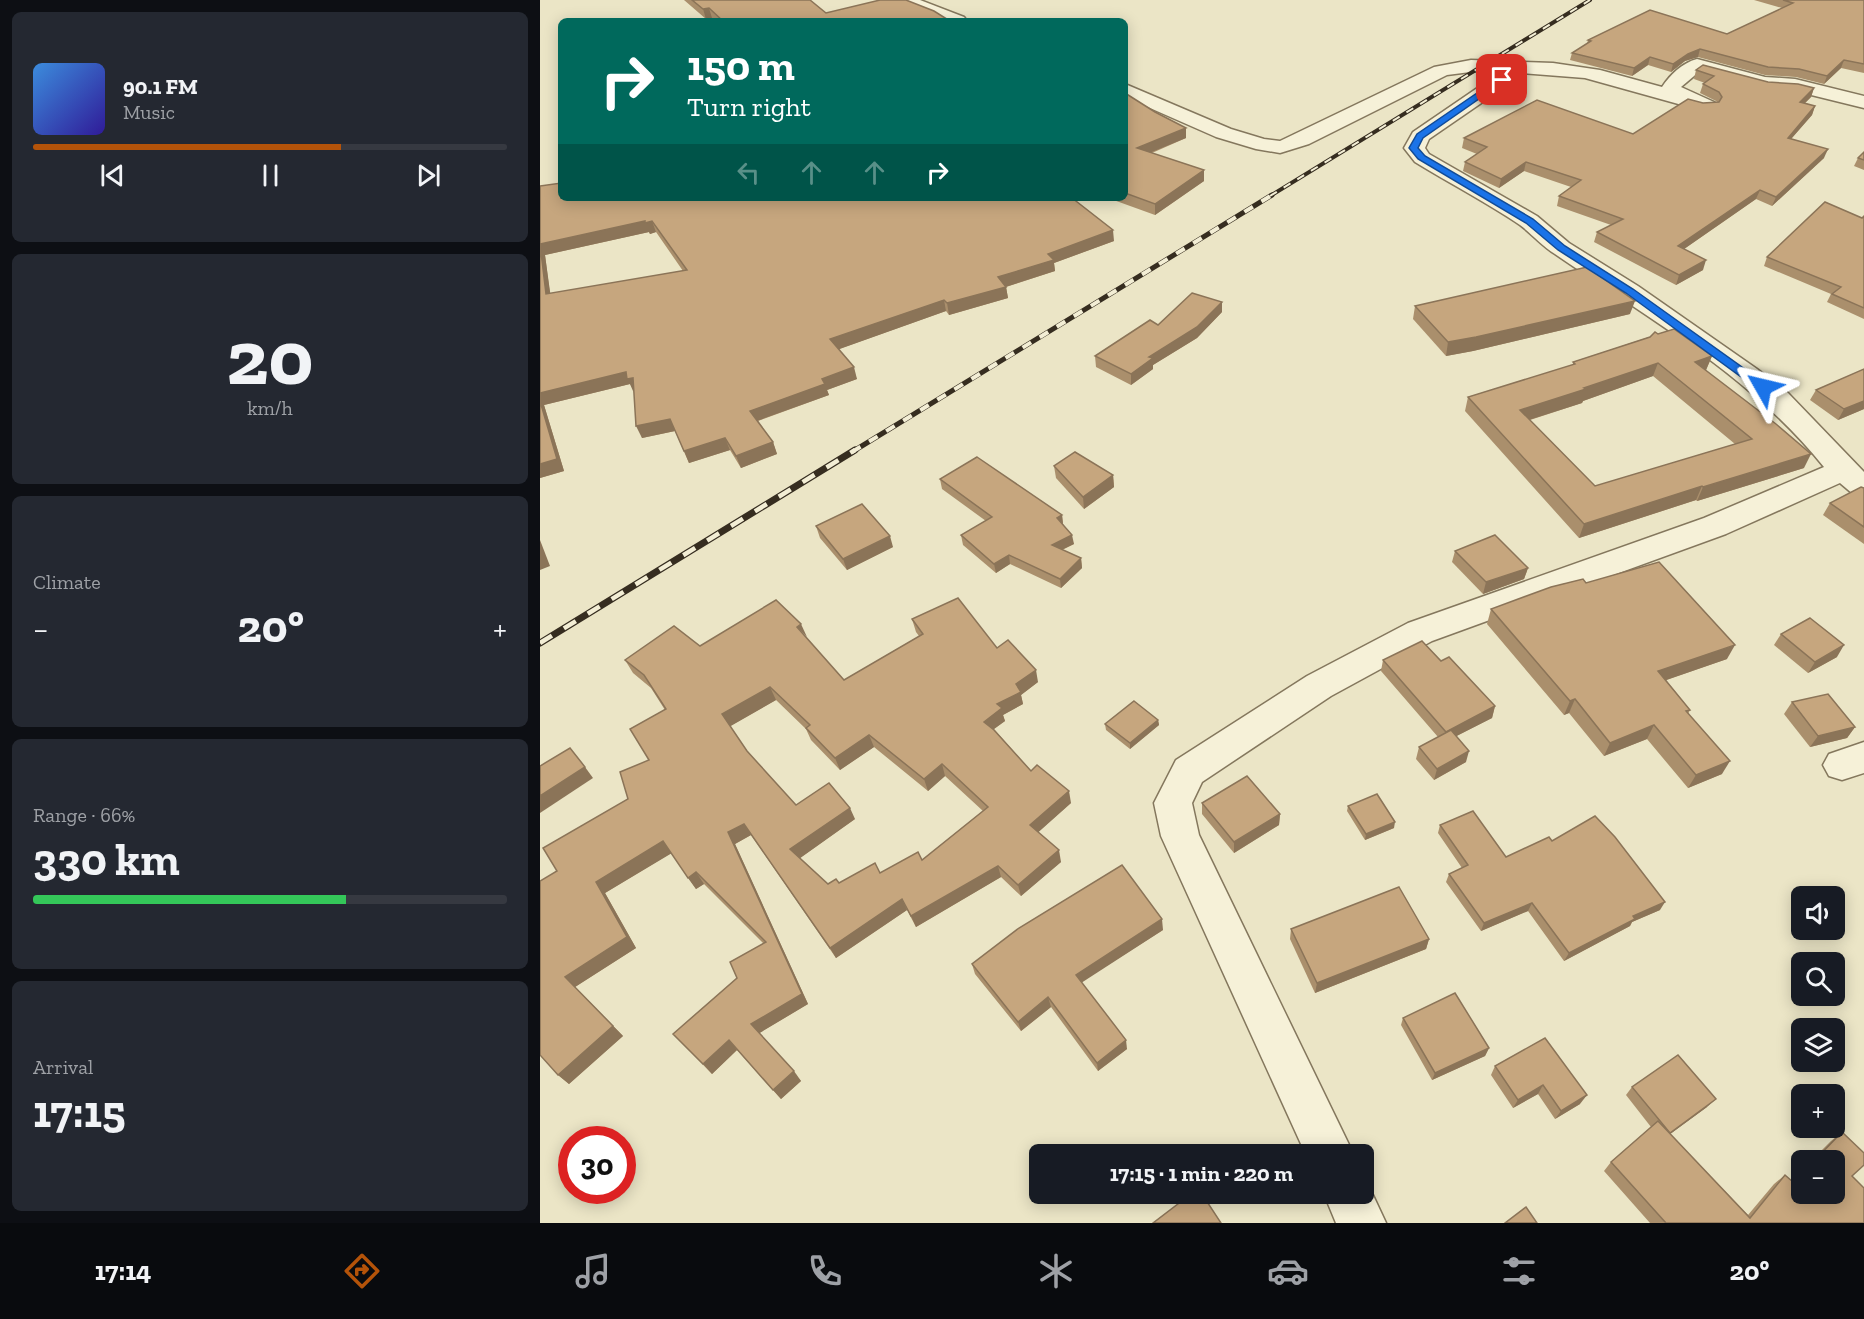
<!DOCTYPE html>
<meta charset="utf-8">
<style>
body{margin:0;font-family:"Zilla Slab",serif;background:#242831;color:#f1f3f6;height:100vh;display:flex;flex-direction:column;font-size:22px;white-space:nowrap}
*{box-sizing:border-box;margin:0}
p{font-size:20px;color:#9ea1a6}
.icon{flex:none;width:33px;height:33px;fill:none;stroke:currentColor;stroke-width:2;stroke-linecap:round;stroke-linejoin:round}
.map{position:relative;flex:1;overflow:hidden}
.sheet{display:flex;flex-direction:column;gap:12px;padding:12px;background:#0d0f14;width:540px}
.sheet>*{flex:none}
.guide{position:absolute;left:18px;top:18px;width:570px;height:183px;border-radius:9px;box-shadow:0 3px 15px #0003;background:#00695c;color:#fff;overflow:hidden}
.buttons{position:absolute;left:1251px;top:886px;display:grid;gap:12px}
.buttons a{display:grid;place-items:center;width:54px;height:54px;border-radius:9px;background:#171b24;box-shadow:0 3px 15px #0003;font-size:30px}
.speed{position:absolute;left:18px;top:1126px;display:flex;gap:12px;font-size:30px;font-weight:700;text-align:center}
.speed>*{display:grid;place-content:center;width:78px;height:78px;border-radius:50%;background:#171b24;box-shadow:0 3px 15px #0003;line-height:1}
.speed .limit{border:9px solid #d22;background:#fff;color:#111}
.pin{position:absolute;display:grid;place-items:center;width:51px;height:51px;color:#fff;margin:-26px;border-radius:12px;box-shadow:0 3px 9px #0006}
.me{position:absolute;width:66px;margin:-33px;rotate:307deg;stroke-linejoin:round;filter:drop-shadow(0 0 4px #0008)}
.turn{display:flex;align-items:center;gap:21px;height:126px;padding:0 30px;font-size:27px}
.turn .icon{width:78px;height:78px;stroke-width:2.5}
.turn b{display:block;font-size:42px;line-height:51px}
.lanes{display:flex;align-items:center;height:57px;padding:0 30px;background:#0003;justify-content:center;gap:30px;direction:ltr}
.lanes .off{opacity:.35}
.big{font-size:45px;font-weight:800;line-height:1.1}
.sheet .card{flex:1;display:flex;flex-direction:column;justify-content:center;gap:9px;min-width:0;padding:0 21px;border-radius:9px;background:#242831}
.sheet .dial{align-items:center;gap:0}
.dial b{font-size:78px;line-height:1}
.song{display:flex;align-items:center;gap:18px}
.cover{width:72px;height:72px;border-radius:9px;background:linear-gradient(135deg,hsl(210 70% 55%),hsl(250 70% 35%))}
.played{height:6px;border-radius:3px;background:linear-gradient(90deg,#b45309 65%,#363941 65%)}
.keys{display:flex;justify-content:space-around;direction:ltr}
.heat{display:flex;justify-content:space-between;align-items:center;font-size:33px;direction:ltr}
.charge{height:9px;border-radius:4px;background:linear-gradient(90deg,#34c759 66%,#363941 0)}
.trip{position:absolute;left:489px;top:1144px;width:345px;height:60px;border-radius:9px;background:#171b24;box-shadow:0 3px 15px #0003;font-weight:800;line-height:60px;text-align:center}
.menu{display:flex;height:96px;justify-content:space-around;align-items:center;background:#090b0e;color:#9ea1a6}
.menu .icon{width:42px;height:42px}
.menu .current{color:#b45309}
.menu b{font-size:27px;color:#f1f3f6}
main{display:flex;flex:1;min-height:0}
.map>svg:first-child{display:block}
.lines{fill:none;stroke-linecap:round;stroke-linejoin:round}
.street-casing{stroke:#84775d;stroke-width:3}
.street{fill:#f6f1d8;fill-rule:evenodd}
.rail-far2-casing{stroke:#362d20;stroke-width:4}
.rail-far1-casing{stroke:#362d20;stroke-width:5}
.rail-casing{stroke:#362d20;stroke-width:7}
.rail-far2{stroke:#f3eed5;stroke-width:2;stroke-dasharray:8;stroke-linecap:butt}
.rail-far1{stroke:#f3eed5;stroke-width:4;stroke-dasharray:10;stroke-linecap:butt}
.rail{stroke:#f3eed5;stroke-width:4.5;stroke-dasharray:14;stroke-linecap:butt}
.wall{fill:#aa8f6c;fill-rule:evenodd}
.shaded-wall{fill:#8b7458}
.building{fill:#c6a67e;stroke:#8b7458;stroke-width:1.5;fill-rule:evenodd}
.route{fill:#1a73e8;stroke:#114b97;stroke-width:1.5}
</style>
<main>
<section class="sheet">
<div class="card">
<div class="song"><i class="cover"></i><div><b>90.1 FM</b><p>Music</p></div></div>
<div class="played"></div>
<div class="keys"><svg class="icon" aria-label="previous" viewBox="0 0 24 24"><path d="M18 5L8 12l10 7zM5 5v14"/></svg><svg class="icon" aria-label="pause" viewBox="0 0 24 24"><path d="M8 5v14M16 5v14"/></svg><svg class="icon" aria-label="next" viewBox="0 0 24 24"><path d="M6 5l10 7-10 7zM19 5v14"/></svg></div>
</div>
<div class="card dial"><b>20</b><p>km/h</p></div>
<div class="card"><p>Climate</p>
<div class="heat"><a>−</a><b class="big">20°</b><a>+</a></div>
</div>
<div class="card"><p>Range · 66%</p><b class="big">330 km</b><div class="charge"></div></div>
<div class="card"><p>Arrival</p><b class="big">17:15</b></div>
</section>
<div class="map">
<svg width="1324" height="1223" viewBox="0 0 1324 1223">
<rect width="100%" height="100%" fill="#ebe5c6"/>
<g class="lines">
<defs>
<g id="street">
<path d="M357,0H380L424,17L427,21H403L359,4Z"/>
<path d="M1157,59L1225,77L1255,79L1324,96V108L1255,91L1225,89L1160,71L1141,87L1174,102L1177,106L1174,110H1160L1045,78L968,72L971,80L969,84L889,139L885,148L889,154L997,216L1029,243L1098,286L1217,369L1248,393L1324,472V497L1313,494L1300,483L1186,534L892,641L791,696L662,782L652,803L659,835L814,1155H766L621,836L614,803L636,760L767,676L868,623L1164,518L1284,467C1210,375 1111,320 1015,254C1002,246 992,234 980,225C946,202 909,183 875,162L864,148L873,132L952,78L951,75L938,71L907,75L769,144L740,153L716,149L676,137L585,97V84L691,129L724,139L740,141L894,67L931,60L1013,63L1060,70L1122,87C1130,75 1142,63 1157,59Z"/>
<path d="M1324,742V773L1302,780L1289,776L1283,765L1289,754Z"/>
<path d="M824,1176L846,1223H796L784,1194H824Z"/>
</g>
</defs>
<use href="#street" class="street-casing"/>
<use href="#street" class="street"/>
<defs>
<path id="rail-far2" d="M730,196L1050,0"/>
<path id="rail-far1" d="M312,452L732,195"/>
<path id="rail" d="M0,643L315,450"/>
</defs>
<use href="#rail-far2" class="rail-far2-casing"/>
<use href="#rail-far1" class="rail-far1-casing"/>
<use href="#rail" class="rail-casing"/>
<use href="#rail-far2" class="rail-far2"/>
<use href="#rail-far1" class="rail-far1"/>
<use href="#rail" class="rail"/>
</g>
<g class="wall">
<path d="M144,0H259L286,13L410,21H176L172,18L166,19Z"/>
<path d="M1214,0H1324V73L1301,68L1284,84L1256,77L1225,75L1158,57L1145,61L1131,72L1108,65L1092,76L1030,60L1032,53L1047,44L1048,40L1187,34L1242,8Z"/>
<path d="M1156,70L1228,82L1274,88L1271,97L1265,103L1275,106L1272,115L1251,139L1284,158L1232,206L1216,199L1144,249L1163,270L1136,285L1054,242L1057,232L1071,225L1017,206L1019,196L1031,187L984,171L959,188L923,171L925,162L937,154L922,148L924,138L1093,134L1163,103L1177,102L1176,101L1160,93L1163,84L1165,83L1154,79Z"/>
<path d="M585,93L615,112L646,128V138L612,153L664,170V181L615,215L568,198H585Z"/>
<path d="M1324,152V170L1314,166L1318,158Z"/>
<path d="M0,186L574,241L514,263L515,271L466,287L468,298L409,315L406,311L299,349L317,379L287,390L289,395L218,421L233,442L237,454L201,468L190,450L149,463L135,431L102,438L94,391L90,384L4,405L24,471L0,478ZM109,232L110,234L116,232L143,271L10,294L5,255Z"/>
<path d="M1324,216V319L1287,302L1291,294L1224,266L1227,257L1322,218Z"/>
<path d="M875,306L1090,314L933,351L906,356L873,319Z"/>
<path d="M682,312L657,338L613,365V369L591,385L556,367L555,356L618,325Z"/>
<path d="M1118,334L1172,356L1166,370H1165L1264,468L1157,501L1156,500L1039,538L925,411L928,397L1033,365V362ZM1113,376L1195,444L1055,486L990,420L1042,403L1043,401Z"/>
<path d="M1324,369V409L1298,420L1270,400L1276,390Z"/>
<path d="M514,466L573,475L574,487L544,509L516,478Z"/>
<path d="M400,479L522,515L523,524L534,544L522,550L541,558L542,568L521,588L470,564L456,573L423,545L421,535L446,521L402,489Z"/>
<path d="M1324,488V544L1283,515L1290,503Z"/>
<path d="M276,526L353,547L307,570L280,538Z"/>
<path d="M915,551L988,568L984,579L943,594L912,562Z"/>
<path d="M1046,583L1187,659L1126,680L1150,710L1148,714L1182,774L1148,788L1107,739L1064,756L1029,713L1024,715L947,624L951,609Z"/>
<path d="M372,619L457,648L498,682L481,695L483,704L463,715L465,721L454,729L491,771L531,803L498,832L521,862L481,896L461,877L376,927L367,910L296,958L211,835L195,844L268,1004L219,1033L261,1081L241,1099L197,1050L172,1074L133,1034L197,978L223,943L164,884L156,889L131,853L65,893L96,948L35,987L83,1036L29,1084L18,1075L17,871L88,799L109,760L125,710L111,688L93,673L85,660L160,646L266,637L304,680L379,636L376,632ZM236,700L266,729L271,740L300,770L334,747L388,791L405,776L443,811L382,860L340,873L299,883L288,884L260,858L315,819L256,805L207,751L190,726Z"/>
<path d="M1241,634L1297,657L1268,673L1234,645Z"/>
<path d="M843,660L901,661L955,706L952,718L916,736L926,762L894,780L876,759L879,747L898,737L841,671Z"/>
<path d="M1252,702L1315,727L1307,738L1270,747L1244,714Z"/>
<path d="M618,720L619,725L590,749L566,730L565,724Z"/>
<path d="M662,803L740,814L739,825L694,853L662,814Z"/>
<path d="M808,806L854,828L825,840L807,811Z"/>
<path d="M900,825L966,857L1012,841L1120,910L1092,922L1090,926L1024,961L988,911L941,931L906,882L909,874L922,868L898,833Z"/>
<path d="M751,929L889,939L886,949L775,993L750,939Z"/>
<path d="M623,930L541,982L587,1049L558,1071L511,1007L481,1031L435,974L432,964Z"/>
<path d="M863,1018L949,1048L945,1056L892,1080L861,1025Z"/>
<path d="M1005,1038L1040,1104L1015,1119L998,1094L973,1108L951,1075L955,1066Z"/>
<path d="M1092,1087L1167,1107L1130,1134L1208,1215L1234,1184L1245,1175L1251,1181L1262,1170V1194L1294,1161H1271L1291,1141L1302,1132L1324,1223H1110L1064,1171L1071,1162L1111,1127L1086,1095Z"/>
</g>
<g class="shaded-wall">
<path d="M169,8L172,18L166,19L163,9Z"/>
<path d="M1160,49L1158,57L1145,61L1131,72L1133,64L1148,54Z"/>
<path d="M1110,57L1108,65L1092,76L1094,68Z"/>
<path d="M1304,60L1301,68L1284,84L1287,76Z"/>
<path d="M1274,88L1271,97L1257,111L1260,102Z"/>
<path d="M1275,106L1272,115L1244,147L1248,138Z"/>
<path d="M646,128V138L597,158V148Z"/>
<path d="M1288,149L1284,158L1232,206L1236,197Z"/>
<path d="M986,162L984,171L959,188L961,179Z"/>
<path d="M664,170V181L615,215V204Z"/>
<path d="M1220,190L1216,199L1134,256L1138,246Z"/>
<path d="M105,221H112L116,232L110,234L109,232L5,255L12,306L6,294L0,244Z"/>
<path d="M573,230L574,241L514,263L515,271L459,289L458,277L508,254Z"/>
<path d="M1166,260L1163,270L1136,285L1139,275Z"/>
<path d="M466,287L468,298L409,315L407,303Z"/>
<path d="M404,300L406,311L294,351L290,339Z"/>
<path d="M1095,301L1090,314L933,351L906,356L908,342Z"/>
<path d="M682,302V312L657,338L613,365V369L591,385V374L609,357Z"/>
<path d="M1172,356L1166,370L1149,376L1155,362Z"/>
<path d="M1118,363L1113,376L1043,401L1042,403L976,424L980,410Z"/>
<path d="M314,367L317,379L287,390L289,395L214,422L210,411L282,379Z"/>
<path d="M86,372L93,378L98,390L93,391L90,384L4,405L24,471L0,478V393Z"/>
<path d="M1324,401V409L1298,420L1304,409Z"/>
<path d="M130,419L135,431L102,438L96,426Z"/>
<path d="M185,438L190,450L149,463L144,451Z"/>
<path d="M233,442L237,454L201,468L196,456Z"/>
<path d="M1271,454L1264,468L1157,501L1163,487Z"/>
<path d="M573,475L574,487L544,509L543,497Z"/>
<path d="M1162,486L1156,500L1039,538L1044,524Z"/>
<path d="M522,515L523,524L517,518Z"/>
<path d="M532,535L534,544L513,554L512,545Z"/>
<path d="M350,536L353,547L307,570L303,559Z"/>
<path d="M0,540L10,566L0,570Z"/>
<path d="M469,555L470,564L456,573L454,564Z"/>
<path d="M541,558L542,568L521,588L520,579Z"/>
<path d="M988,568L984,579L943,594L946,582Z"/>
<path d="M261,624L267,637L257,627Z"/>
<path d="M1195,645L1187,659L1112,685L1118,671Z"/>
<path d="M1304,645L1297,657L1268,673L1275,662Z"/>
<path d="M496,670L498,682L481,695L483,704L463,715L465,721L447,734L444,722L457,704L476,684Z"/>
<path d="M230,687L236,700L189,727L182,714Z"/>
<path d="M1035,699L1029,713L1024,715L1030,701Z"/>
<path d="M955,706L952,718L903,743L906,732Z"/>
<path d="M618,720L619,725L590,749V743Z"/>
<path d="M1114,725L1107,739L1064,756L1070,743Z"/>
<path d="M1315,727L1307,738L1270,747L1278,736Z"/>
<path d="M329,735L334,747L300,770L295,758Z"/>
<path d="M929,751L926,762L894,780L897,769Z"/>
<path d="M1190,761L1182,774L1148,788L1156,775Z"/>
<path d="M402,764L405,776L388,791L384,779Z"/>
<path d="M45,767L53,778L0,813V796Z"/>
<path d="M529,791L531,803L493,837L490,825Z"/>
<path d="M310,808L315,819L256,861L250,849Z"/>
<path d="M740,814L739,825L694,853V842Z"/>
<path d="M855,822L854,828L825,840L826,834Z"/>
<path d="M204,824L211,835L195,844L268,1004L218,1034L211,1024L262,994L188,832Z"/>
<path d="M123,841L132,853L65,893L96,948L35,987L83,1036L29,1084L18,1075L25,977L56,882Z"/>
<path d="M519,850L521,862L481,896L478,885Z"/>
<path d="M458,866L461,877L376,927L371,916Z"/>
<path d="M156,872L164,884L156,889L148,878Z"/>
<path d="M362,899L367,910L296,958L290,948Z"/>
<path d="M1125,902L1120,910L1092,922L1090,926L1024,961L1029,953L1093,916Z"/>
<path d="M992,903L988,911L941,931L944,923Z"/>
<path d="M622,919L623,930L538,985L536,975Z"/>
<path d="M889,939L886,949L775,993L777,983Z"/>
<path d="M508,997L511,1007L481,1031L478,1022Z"/>
<path d="M189,1040L197,1050L172,1074L163,1064Z"/>
<path d="M586,1040L587,1049L558,1071L557,1063Z"/>
<path d="M949,1048L945,1056L892,1080L895,1073Z"/>
<path d="M254,1071L261,1081L241,1099L233,1090Z"/>
<path d="M1003,1085L998,1094L973,1108L978,1100Z"/>
<path d="M1047,1095L1040,1104L1015,1119L1021,1111Z"/>
<path d="M1176,1099L1167,1107L1122,1140L1130,1133Z"/>
</g>
<g class="building">
<path d="M152,0H270L286,13L340,0H366L394,11L410,21H183L169,8L163,9Z"/>
<path d="M1243,0H1324V64L1304,60L1287,76L1259,69L1228,67L1160,49L1148,54L1133,64L1110,57L1094,68L1032,53L1051,41L1048,40L1110,10L1187,34L1253,3Z"/>
<path d="M1163,65L1228,82L1258,84L1274,88L1260,102L1275,106L1248,138L1288,149L1236,197L1220,190L1138,246L1166,260L1139,275L1057,232L1083,219L1019,196L1041,180L986,162L961,179L925,162L947,147L924,138L997,100L1093,134L1148,99L1163,103L1179,102L1182,97L1179,92L1163,84L1174,76L1156,70Z"/>
<path d="M585,93L615,112L646,128L597,148L664,170L615,204L585,193Z"/>
<path d="M1324,152V160L1318,158Z"/>
<path d="M21,183V198H532L573,230L508,254L514,260L458,277L466,287L407,303L404,300L290,339L314,367L282,379L285,384L210,411L233,442L196,456L185,438L144,451L130,419L96,426L93,378L87,379L86,372L0,393V186ZM105,221V223L112,221L147,270L6,294L0,244Z"/>
<path d="M1285,202L1322,218L1324,216V308L1292,294L1301,287L1227,257Z"/>
<path d="M1047,267L1095,301L936,337L908,342L875,306Z"/>
<path d="M652,293L682,302L657,327L609,357L613,358L591,374L555,356L610,320L618,325Z"/>
<path d="M1134,329L1172,356L1155,362L1236,424L1271,454L1163,487L1162,486L1044,524L928,397L1035,364L1033,362L1110,337L1115,332L1118,334ZM1118,363L1212,439L1055,486L980,410L1046,389L1044,388Z"/>
<path d="M1324,369V401L1304,409L1276,390Z"/>
<path d="M0,401L17,459L0,464Z"/>
<path d="M535,452L573,475L543,497L514,466Z"/>
<path d="M437,457L522,515L517,518L532,535L512,545L541,558L520,579L469,555L454,564L421,535L452,517L400,479Z"/>
<path d="M1321,487L1324,488V527L1290,503Z"/>
<path d="M322,504L350,536L303,559L276,526Z"/>
<path d="M955,535L988,568L946,582L915,551Z"/>
<path d="M1119,562L1195,645L1118,671L1150,710L1146,711L1190,761L1156,775L1114,725L1070,743L1035,699L1030,701L951,609L1011,587L1043,579L1046,583Z"/>
<path d="M418,598L457,648L468,640L496,670L476,684L481,692L457,704L462,708L444,722L454,730L491,771L497,765L529,791L490,825L519,850L478,885L458,866L371,916L362,899L290,948L204,824L188,832L262,994L211,1024L254,1071L233,1090L189,1040L163,1064L133,1034L197,978L190,962L226,942L156,872L148,878L123,841L56,882L87,937L25,977L73,1026L18,1075L0,1055V881L17,871L3,848L88,799L80,772L109,760L90,729L126,709L104,675L85,660L134,626L160,646L236,600L261,624L257,627L304,680L383,634L372,619ZM230,687L270,725L266,728L295,758L329,735L384,779L402,764L448,807L382,860L378,852L340,873L335,863L299,883L296,879L288,884L250,849L310,808L289,783L256,805L207,751L182,714Z"/>
<path d="M1270,618L1304,645L1275,662L1241,634Z"/>
<path d="M882,641L901,661L909,657L955,706L906,732L843,660Z"/>
<path d="M1288,694L1315,727L1278,736L1252,702Z"/>
<path d="M594,701L618,720L590,743L565,724Z"/>
<path d="M911,730L929,751L897,769L879,747Z"/>
<path d="M30,748L45,767L0,796V766Z"/>
<path d="M707,776L740,814L694,842L662,803Z"/>
<path d="M837,794L855,822L826,834L808,806Z"/>
<path d="M933,811L966,857L1009,837L1012,841L1055,816L1075,837L1125,902L1093,916L1095,919L1029,953L992,903L944,923L909,874L928,865L900,825Z"/>
<path d="M582,865L622,919L536,975L586,1040L557,1063L508,997L478,1022L432,964L479,928Z"/>
<path d="M859,887L889,939L777,983L751,929Z"/>
<path d="M915,993L949,1048L895,1073L863,1018Z"/>
<path d="M1005,1038L1047,1095L1021,1111L1003,1085L978,1100L955,1066Z"/>
<path d="M1138,1055L1176,1099L1130,1133L1092,1087Z"/>
<path d="M1118,1121L1210,1218L1245,1175L1253,1182L1262,1173V1194H1294V1161H1274L1302,1132L1324,1153V1165L1312,1176L1324,1188V1223H1126L1071,1162Z"/>
<path d="M651,1194H662L681,1223H613Z"/>
<path d="M986,1207L997,1223H965Z"/>
</g>
<path class="route" d="M959,78L966,80L883,138L878,148L885,156L993,219L1025,246L1093,289L1227,385V390H1219L1086,293L1018,250L986,223L878,159L869,148L877,134Z"/>
</svg>
<div class="buttons">
<a><svg class="icon" aria-label="sound" viewBox="0 0 24 24"><path d="M4 9h4l5-4v14l-5-4H4zM17 9q2 3 0 6"/></svg></a>
<a><svg class="icon" aria-label="search" viewBox="0 0 24 24"><circle cx="10" cy="10" r="6"/><path d="M15 15l6 6"/></svg></a>
<a><svg class="icon" aria-label="layers" viewBox="0 0 24 24"><path d="M12 4l9 5-9 5-9-5zM3 14l9 5 9-5"/></svg></a>
<a>+</a>
<a>−</a>
</div>
<div class="speed"><div class="limit">30</div></div>
<div class="pin" style="left:962px;top:80px;background:#d93025"><svg class="icon" aria-label="arrive" viewBox="0 0 24 24"><path d="M6 21V4h12l-3 4 3 4H6"/></svg></div>
<svg class="me" style="left:1223px;top:387px" viewBox="-20 -20 40 40"><path d="M0-17L14 15 0 8-14 15z" fill="#1a73e8" stroke="#fff" stroke-width="4"/></svg>
<div class="trip">17:15 · 1 min · 220 m</div>
<div class="guide">
<div class="turn"><svg class="icon" aria-label="right" viewBox="0 0 24 24"><path d="M7 20v-9h11M14 6l5 5-5 5"/></svg><div><b>150 m</b>Turn right</div></div>
<div class="lanes"><svg class="icon off" aria-label="left" viewBox="0 0 24 24"><path d="M17 20v-9H6M10 6l-5 5 5 5"/></svg><svg class="icon off" aria-label="ahead" viewBox="0 0 24 24"><path d="M12 20V5M6 11l6-6 6 6"/></svg><svg class="icon off" aria-label="ahead" viewBox="0 0 24 24"><path d="M12 20V5M6 11l6-6 6 6"/></svg><svg class="icon" aria-label="right" viewBox="0 0 24 24"><path d="M7 20v-9h11M14 6l5 5-5 5"/></svg></div>
</div>
</div>
</main>
<nav class="menu">
<b>17:14</b>
<svg class="icon current" aria-label="directions" viewBox="0 0 24 24"><path d="M12 3l9 9-9 9-9-9zM9 14v-3h6M13 9l2 2-2 2"/></svg>
<svg class="icon" aria-label="music" viewBox="0 0 24 24"><path d="M9 18V5l10-2v13"/><circle cx="6" cy="18" r="3"/><circle cx="16" cy="16" r="3"/></svg>
<svg class="icon" aria-label="phone" viewBox="0 0 24 24"><path d="M5 4h4l2 5-3 2q2 4 5 5l2-3 5 2v4C11 20 4 13 5 4z"/></svg>
<svg class="icon" aria-label="climate" viewBox="0 0 24 24"><path d="M12 3v18M4 7l16 10M4 17L20 7"/></svg>
<svg class="icon" aria-label="car" viewBox="0 0 24 24"><path d="M5 17H2v-5l4-1 3-4h7l3 4 3 1v5h-3M9 17h6M6 11h13"/><circle cx="7" cy="17" r="2"/><circle cx="17" cy="17" r="2"/></svg>
<svg class="icon" aria-label="filters" viewBox="0 0 24 24"><path d="M4 7h16M4 17h16"/><circle cx="9" cy="7" r="2"/><circle cx="15" cy="17" r="2"/></svg>
<b>20°</b>
</nav>
